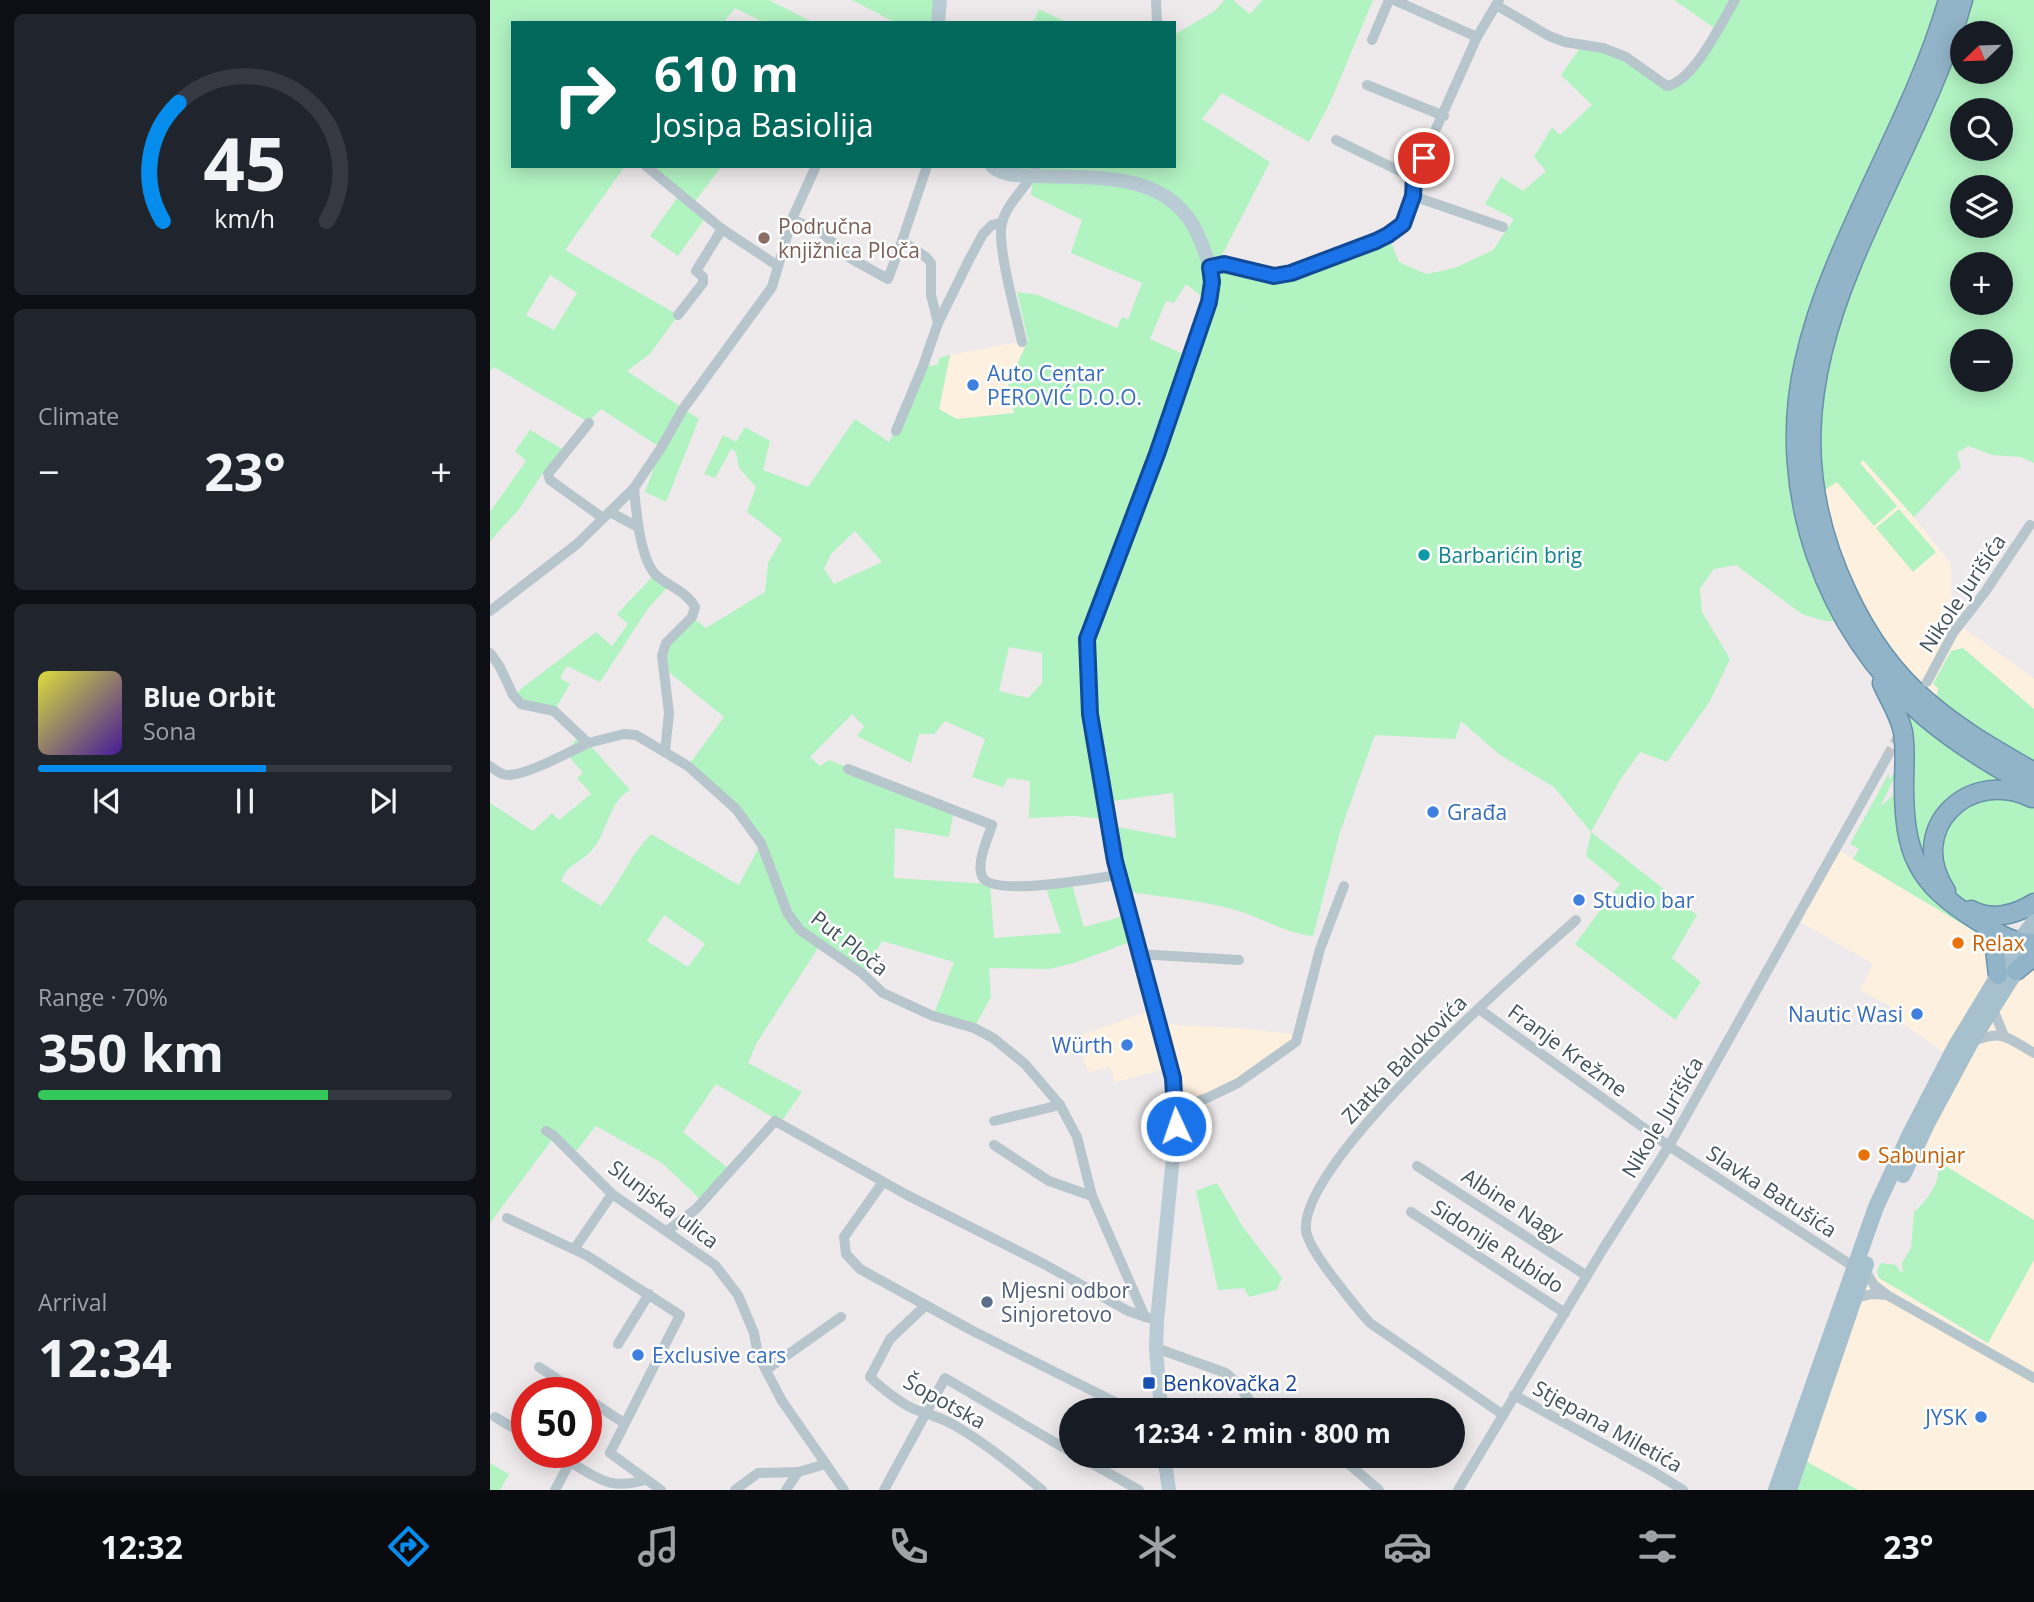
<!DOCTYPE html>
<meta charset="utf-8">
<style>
body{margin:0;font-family:"Open Sans",sans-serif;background:#20242c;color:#f1f3f6;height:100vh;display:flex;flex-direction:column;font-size:26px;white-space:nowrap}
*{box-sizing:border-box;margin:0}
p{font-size:23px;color:#9ea1a6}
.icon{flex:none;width:38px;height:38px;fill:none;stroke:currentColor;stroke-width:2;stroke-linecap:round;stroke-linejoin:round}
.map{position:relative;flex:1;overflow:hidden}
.side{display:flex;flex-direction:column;gap:14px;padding:14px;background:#0d0f14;width:490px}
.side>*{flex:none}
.guide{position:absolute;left:21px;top:21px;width:665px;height:147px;border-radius:0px;box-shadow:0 4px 18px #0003;background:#00695c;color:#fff;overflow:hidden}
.needle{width:46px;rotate:247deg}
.buttons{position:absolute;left:1460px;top:21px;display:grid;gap:14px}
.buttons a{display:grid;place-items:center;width:63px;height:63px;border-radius:50%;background:#171b24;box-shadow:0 4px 18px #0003;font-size:35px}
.speed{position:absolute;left:21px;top:1377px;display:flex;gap:14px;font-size:35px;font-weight:700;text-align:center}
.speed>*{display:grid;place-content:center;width:91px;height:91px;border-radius:50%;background:#171b24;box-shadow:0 4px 18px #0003;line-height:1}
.speed .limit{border:10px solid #d22;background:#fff;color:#111}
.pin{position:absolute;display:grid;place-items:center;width:60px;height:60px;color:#fff;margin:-30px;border:4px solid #fff;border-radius:50%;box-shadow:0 2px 7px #0007}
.me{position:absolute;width:77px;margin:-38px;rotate:357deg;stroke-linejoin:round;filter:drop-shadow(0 0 5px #0008)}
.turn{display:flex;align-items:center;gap:24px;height:147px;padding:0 28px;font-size:32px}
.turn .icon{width:91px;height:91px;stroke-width:2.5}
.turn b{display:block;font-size:49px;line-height:60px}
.big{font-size:52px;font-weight:700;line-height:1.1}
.side .tile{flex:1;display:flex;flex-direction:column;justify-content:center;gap:10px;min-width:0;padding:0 24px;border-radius:10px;background:#20242c}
.side .dial{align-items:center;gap:0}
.dial svg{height:182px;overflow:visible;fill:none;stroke:#363941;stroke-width:7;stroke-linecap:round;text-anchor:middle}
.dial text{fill:#f1f3f6;stroke:none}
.song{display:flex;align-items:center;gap:21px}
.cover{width:84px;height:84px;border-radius:10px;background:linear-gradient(135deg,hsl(60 70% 55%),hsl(260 70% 35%))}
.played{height:7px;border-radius:4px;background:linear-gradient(90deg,#058dee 55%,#363941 55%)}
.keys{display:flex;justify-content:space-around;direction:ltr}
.heat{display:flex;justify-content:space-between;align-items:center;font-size:38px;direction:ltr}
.charge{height:10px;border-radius:5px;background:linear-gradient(90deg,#34c759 70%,#363941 0)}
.trip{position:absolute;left:569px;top:1398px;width:406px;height:70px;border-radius:35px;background:#171b24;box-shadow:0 4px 18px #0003;font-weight:700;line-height:70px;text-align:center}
.menu{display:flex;height:112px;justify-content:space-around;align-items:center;background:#090b0e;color:#9ea1a6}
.menu .icon{width:49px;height:49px}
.menu .active{color:#058dee}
.menu b{font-size:32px;color:#f1f3f6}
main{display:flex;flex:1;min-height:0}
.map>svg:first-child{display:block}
.commercial{fill:#fef0df}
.green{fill:#b2f3c2;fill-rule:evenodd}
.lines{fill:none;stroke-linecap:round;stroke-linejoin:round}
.minor-tunnel{stroke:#c3c4c7;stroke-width:10;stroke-dasharray:10 5;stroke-linecap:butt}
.trunk-casing{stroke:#6892ac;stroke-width:21}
.minor{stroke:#b7c6cd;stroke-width:10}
.secondary{stroke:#b9cbd4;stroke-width:14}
.primary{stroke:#a7c0ce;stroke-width:16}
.trunk{stroke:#92b4c8;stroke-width:18}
.route-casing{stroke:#114b97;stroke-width:18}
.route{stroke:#1a73e8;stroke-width:12}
.education-dot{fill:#8d6e63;stroke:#fff;stroke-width:2.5}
.shop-dot{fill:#3f7fe0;stroke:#fff;stroke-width:2.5}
.culture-dot{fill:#0f9aa8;stroke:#fff;stroke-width:2.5}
.food-dot{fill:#e8710a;stroke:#fff;stroke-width:2.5}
.service-dot{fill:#5c6f8a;stroke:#fff;stroke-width:2.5}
.transit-dot{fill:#1a4fb4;stroke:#fff;stroke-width:2.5}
.labels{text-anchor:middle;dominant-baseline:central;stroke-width:5;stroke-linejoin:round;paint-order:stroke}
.education-label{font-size:21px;fill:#785e54;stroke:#fff;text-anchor:start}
.shop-label{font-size:21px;fill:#366cbe;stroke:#fff;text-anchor:start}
.culture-label{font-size:21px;fill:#0d838f;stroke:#fff;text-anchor:start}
.street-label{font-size:21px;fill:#42525a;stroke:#fff}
.food-label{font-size:21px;fill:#c56008;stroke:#fff;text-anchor:start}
.service-label{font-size:21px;fill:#4e5e75;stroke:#fff;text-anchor:start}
.transit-label{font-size:21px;fill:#164399;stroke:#fff;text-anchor:start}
</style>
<main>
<section class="side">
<div class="tile dial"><svg viewBox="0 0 100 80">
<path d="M14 69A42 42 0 1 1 86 69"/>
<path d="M14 69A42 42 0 0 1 21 17" stroke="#058dee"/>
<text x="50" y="56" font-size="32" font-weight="700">45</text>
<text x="50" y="72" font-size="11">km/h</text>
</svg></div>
<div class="tile"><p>Climate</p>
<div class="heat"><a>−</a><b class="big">23°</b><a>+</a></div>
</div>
<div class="tile">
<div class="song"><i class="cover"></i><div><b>Blue Orbit</b><p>Sona</p></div></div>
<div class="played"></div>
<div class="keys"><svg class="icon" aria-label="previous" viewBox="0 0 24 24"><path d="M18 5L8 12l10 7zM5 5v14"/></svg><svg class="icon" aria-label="pause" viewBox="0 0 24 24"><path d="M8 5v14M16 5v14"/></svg><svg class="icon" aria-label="next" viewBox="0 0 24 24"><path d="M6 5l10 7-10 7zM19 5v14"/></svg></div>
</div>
<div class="tile"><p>Range · 70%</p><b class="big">350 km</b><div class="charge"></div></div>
<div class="tile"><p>Arrival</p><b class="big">12:34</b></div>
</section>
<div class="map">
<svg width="1544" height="1490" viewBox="0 0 1544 1490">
<rect width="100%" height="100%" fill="#eeeaeb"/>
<g class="commercial">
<path d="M538,340L518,386L524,413L467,419L449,409L460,355Z"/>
<path d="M1373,460L1424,517L1461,564V600L1469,625L1544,678V780L1416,691L1319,500L1346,482Z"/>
<path d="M1347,849L1489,934L1505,949L1501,972L1454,1053L1400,1014L1404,1008L1370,990L1383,964L1307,920Z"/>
<path d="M1544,942V1220L1426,1148Z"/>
<path d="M664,1009L669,1024L746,1028L802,1034L806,1042L748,1083L686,1109L675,1069L625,1082L620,1067L598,1072L586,1037Z"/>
<path d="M1544,1260V1490H1368L1310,1458L1374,1269L1497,1343Z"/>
</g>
<g class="green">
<path d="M0,0H279L324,23H275L245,8L233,23H23V166H135L75,250L188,315L160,354L137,371L209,419L176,502L155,492L171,448L111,409L98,422L4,367L0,371ZM60,275L87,293L64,330L36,315Z"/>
<path d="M362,0H446L442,23H406Z"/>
<path d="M734,0H743L760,14L773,0H883L840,103L819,142L732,93L712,119L780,162L732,255L746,268L784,276L898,235L909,262L936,274L965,268L1003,250L1024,219L995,204L1011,177L1033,191L1056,171L1044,157L1062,127L1070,135L1102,105L1071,75L1092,45L1113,48L1184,85L1227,30L1184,0H1544V463L1531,457L1502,455L1478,446L1467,453L1471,467L1424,517L1373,460L1370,463L1407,506L1384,526L1347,482L1319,500L1363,622L1335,621L1312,614L1246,565L1224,569L1210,588L1212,612L1240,659L1220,701L1177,762L1150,752L1130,780L1101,832L1207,915L1182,958L1211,982L1185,1020L1085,944L1130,884L1096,856L1101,832L1064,787L1010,755L971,721L965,739L885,735L850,832L823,936C794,933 769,916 742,909C709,900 673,897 640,892L628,827L686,838L683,793L615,802L617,819L583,816L539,818L540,781L518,778L513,787L482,777L495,739L455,721L444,734H429L421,763L367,736L374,726L362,714L320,757L330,766L339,760L464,811L459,837L405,828L404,878L500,884L504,938L571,933L555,885L581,881L594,927L638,915L645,940L584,963L559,969L499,968L501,997L484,1028L443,1016L464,962L392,941L373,974L330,945L266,1044L258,1063L312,1092L291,1122L226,1084L193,1132L239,1169L210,1199L172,1163L106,1126L83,1155L64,1137L0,1223V803L43,831L62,813L69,820L101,794L87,778L93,773L76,753L87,738L63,714L23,695L106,632L122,646L138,624L127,614L165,574L179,585L157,610L110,682L77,666L70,678L80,684L64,711L98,743L140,790C118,803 118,832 102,850C90,864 78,863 71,881L111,906C130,883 140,855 161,834L249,885L271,843L198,766L234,717L174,668L172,656L202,617L216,628L275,592L278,563L292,539L257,512L266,487L249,468L246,452L241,449L225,478L214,474L233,435L246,442L255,427L280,441L273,470L318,487L365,419L399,442L438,366L448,365L449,358L460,355L449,409L467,419L524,413L518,386L538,340L527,292L548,295L627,328L632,317L638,320L652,283L581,253L592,220L541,195L543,176L502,166H684V35L726,10ZM1472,33H1510V72H1472ZM1472,110H1510V149H1472ZM1472,187H1510V226H1472ZM1472,264H1510V303H1472ZM696,284L719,302L700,357L660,339L676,301L684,303ZM1472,341H1510V380H1472ZM365,531L392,562L344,584L334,569L341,554ZM519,647L552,653V683L538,698L509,691ZM174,915L215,944L198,967L157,941Z"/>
<path d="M549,9L578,23H543Z"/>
<path d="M156,166H232L202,205L216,217L188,256L160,236L190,194Z"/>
<path d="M40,430L74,450L52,474L29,509L0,541V512L36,461L25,451Z"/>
<path d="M1409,509L1446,552L1423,572L1386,528Z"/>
<path d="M1473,648L1544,709V764L1469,716L1447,698L1448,688L1443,684L1461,651Z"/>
<path d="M1407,699L1516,782L1477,790L1436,866L1423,834V729L1419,726Z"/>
<path d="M1410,766L1390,807L1409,790C1412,833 1411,873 1447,903C1459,913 1481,923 1489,934L1363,859L1369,849L1360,844L1399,773V780Z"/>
<path d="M1505,795L1544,806V894C1528,904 1511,910 1492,907C1451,900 1439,841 1466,814C1476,804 1492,800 1505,795Z"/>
<path d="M1449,1162L1544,1220V1260L1498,1343L1389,1278L1387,1270L1391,1263L1406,1265L1410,1272L1413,1271L1412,1263L1421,1248L1424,1212C1438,1200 1451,1182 1449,1162Z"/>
<path d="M727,1183L753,1227L792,1278L787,1290L759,1297L754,1288L728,1290L706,1191Z"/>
<path d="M1310,1458L1368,1490H1299Z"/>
<path d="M0,1463L19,1474L10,1490H0Z"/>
</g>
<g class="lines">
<path class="minor-tunnel" d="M1397,757L1426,704"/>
<defs>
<g id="trunk">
<path d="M1458,0C1431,93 1381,178 1345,267C1332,298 1321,331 1314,363C1285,491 1335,631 1434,716C1468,745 1506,767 1544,789"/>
<path d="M1473,0C1447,94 1396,179 1360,269C1314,381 1304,480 1357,592C1376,633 1403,673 1438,702C1470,730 1508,751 1544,772"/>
<path d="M1392,683C1399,700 1409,713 1413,732C1416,750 1414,768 1414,786C1414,853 1427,883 1485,919C1505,931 1519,943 1543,943"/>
<path d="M1456,891C1415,829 1479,767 1542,798"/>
<path d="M1481,910C1501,921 1525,915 1544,903"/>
<path d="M1495,924L1505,949L1508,975"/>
<path d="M1526,971L1544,956"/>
</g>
</defs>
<use href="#trunk" class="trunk-casing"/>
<g class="minor">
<path d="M666,0L667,23"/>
<path d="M904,0L987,37"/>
<path d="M1006,5L1059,36L1075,42L1113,48L1136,57L1177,86C1204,81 1231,23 1245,0"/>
<path d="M882,40L899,0"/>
<path d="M877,85L954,116"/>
<path d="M846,140L924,178"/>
<path d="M156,166L232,229L288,266"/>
<path d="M437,166L412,241L437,258L441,263V295L448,323"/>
<path d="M923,196L1013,227"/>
<path d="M302,219L332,233L360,258L398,279L412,241"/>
<path d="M720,267C741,262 761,275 783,276C802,276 900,239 912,225C921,213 923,192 924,178L987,37L1009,0"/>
<path d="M188,315L213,283V277L206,271L232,229"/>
<path d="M532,342C527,318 506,244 512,223C517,201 539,187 546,166"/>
<path d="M99,423L58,474L60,480L113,518"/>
<path d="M406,431L433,366L448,323L479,260L493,234L502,225L512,223"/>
<path d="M144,488C146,510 150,561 167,576C180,587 197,592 205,607L202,617L176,643L172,656L179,713L175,752"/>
<path d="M120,512L148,527"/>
<path d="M0,611L87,544L144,488L171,448L193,409L282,287L302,219L326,166"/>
<path d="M0,653L10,667L23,695L31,704L64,711L98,743L134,734L146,735L198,766L246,809L271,843L298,914L310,930L373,974L393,993L443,1016L484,1028L503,1038L535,1064L570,1105L587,1137L602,1196L655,1317"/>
<path d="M1437,682L1463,633L1495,592L1540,525"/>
<path d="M0,766C5,770 12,776 20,775C39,774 79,752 98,743"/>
<path d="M358,769L502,825C498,838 485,865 493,878C506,897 605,878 628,875"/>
<path d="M648,954L749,960"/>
<path d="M989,1009L1179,1146L1364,1267"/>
<path d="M1503,1009L1514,1036"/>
<path d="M1481,1042C1513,1029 1516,1037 1544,1053"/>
<path d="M686,1109L717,1098L748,1083L806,1042L830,949L854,886"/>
<path d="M504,1121L570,1105"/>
<path d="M56,1131L63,1135L122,1194L225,1265L248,1295L264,1333L268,1355L292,1401L354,1490"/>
<path d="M504,1145L559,1181L602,1196"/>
<path d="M927,1166L1097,1276"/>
<path d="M393,1182L354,1237L356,1254L370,1269L481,1330L641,1410"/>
<path d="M921,1212L1075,1313"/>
<path d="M17,1218L96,1255L190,1315L120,1453L171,1490"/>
<path d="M177,1231L206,1209L285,1121L417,1195L554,1264L638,1311L659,1318"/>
<path d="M85,1248L122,1194"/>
<path d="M1374,1269L1384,1285L1397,1295L1544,1378"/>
<path d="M1365,1298L1382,1294L1397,1295"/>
<path d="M436,1305L400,1339L380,1377C390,1387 415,1407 429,1411C444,1416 455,1419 469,1428C498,1445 526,1468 552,1490"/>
<path d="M128,1344L159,1294"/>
<path d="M666,1348L736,1373L747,1383L766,1410"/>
<path d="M49,1367L88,1393"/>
<path d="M276,1370L351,1317"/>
<path d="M1024,1395L1164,1472L1193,1490"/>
<path d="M96,1398L134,1423"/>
<path d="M1012,1414L880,1323L872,1314C858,1296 818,1250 816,1230C810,1161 1031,969 1086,920"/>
<path d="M5,1417L37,1436"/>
<path d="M63,1452L80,1462"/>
<path d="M588,1456L649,1490"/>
<path d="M846,1456L854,1460L889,1490"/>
<path d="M65,1490L80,1462C109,1479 120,1490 155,1480"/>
<path d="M245,1490L268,1473L308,1472L336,1464"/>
<path d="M296,1490L308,1472"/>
<path d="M394,1490L455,1378L581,1452"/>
<path d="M968,1490L1113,1249L1179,1146L1397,757"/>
</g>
<g class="secondary">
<path d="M448,23L450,0"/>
<path d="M502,166C514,177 532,175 548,176C606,178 680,171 708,235C719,260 724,275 719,302L667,454L597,639L600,714L625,861L683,1078L686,1126L667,1321L666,1348L671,1410"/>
<path d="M674,1456L679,1490"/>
</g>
<g class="primary">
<path d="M1413,1175L1437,1124L1481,1042L1533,960"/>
<path d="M1286,1490L1386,1207L1420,1134L1465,1047L1528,943L1544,922"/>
<path d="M1299,1490L1376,1264"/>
</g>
<use href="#trunk" class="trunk"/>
</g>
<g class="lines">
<defs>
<path id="route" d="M686,1126L683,1078L625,861L600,714L597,639L667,454L719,302L722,282L720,267L734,264L784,276L801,273L886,241L898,235L913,224L923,196L924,178L934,158"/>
</defs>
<use href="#route" class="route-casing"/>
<use href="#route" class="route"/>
</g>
<circle class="education-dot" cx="274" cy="238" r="7"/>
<g class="shop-dot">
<circle cx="483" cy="385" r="7"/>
<circle cx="943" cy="812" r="7"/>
<circle cx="1089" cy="900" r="7"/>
<circle cx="1427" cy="1014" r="7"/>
<circle cx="637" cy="1045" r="7"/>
<circle cx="148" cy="1355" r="7"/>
<circle cx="1491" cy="1417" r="7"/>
</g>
<circle class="culture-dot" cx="934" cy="555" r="7"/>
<g class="food-dot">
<circle cx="1468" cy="943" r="7"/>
<circle cx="1374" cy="1155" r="7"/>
</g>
<circle class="service-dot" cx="497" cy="1302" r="7"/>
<rect class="transit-dot" x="652" y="1376" width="14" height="14" rx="3.5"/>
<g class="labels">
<g class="education-label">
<text x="288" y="226">Područna<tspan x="288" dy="24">knjižnica Ploča</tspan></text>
</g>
<g class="shop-label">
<text x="497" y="373">Auto Centar<tspan x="497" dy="24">PEROVIĆ D.O.O.</tspan></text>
<text x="957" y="812">Građa</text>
<text x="1103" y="900">Studio bar</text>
<text x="1413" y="1014" text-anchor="end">Nautic Wasi</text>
<text x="623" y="1045" text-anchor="end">Würth</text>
<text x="162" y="1355">Exclusive cars</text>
<text x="1477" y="1417" text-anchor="end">JYSK</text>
</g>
<g class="culture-label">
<text x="948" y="555">Barbarićin brig</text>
</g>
<g class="street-label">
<text transform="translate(1472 593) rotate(-56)">Nikole Jurišića</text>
<text transform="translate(360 943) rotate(38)">Put Ploča</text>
<text transform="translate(1078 1050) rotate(36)">Franje Krežme</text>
<text transform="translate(914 1059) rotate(-46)">Zlatka Balokovića</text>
<text transform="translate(1172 1117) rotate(-59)">Nikole Jurišića</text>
<text transform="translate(1282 1191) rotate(33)">Slavka Batušića</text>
<text transform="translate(174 1204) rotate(37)">Slunjska ulica</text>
<text transform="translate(1023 1205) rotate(33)">Albine Nagy</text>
<text transform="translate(1008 1246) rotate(33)">Sidonije Rubido</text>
<text transform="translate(455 1401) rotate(29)">Šopotska</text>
<text transform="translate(1118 1426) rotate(29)">Stjepana Miletića</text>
</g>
<g class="food-label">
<text x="1482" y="943">Relax</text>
<text x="1388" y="1155">Sabunjar</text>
</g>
<g class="service-label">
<text x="511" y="1290">Mjesni odbor<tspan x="511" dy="24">Sinjoretovo</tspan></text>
</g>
<g class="transit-label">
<text x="673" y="1383">Benkovačka 2</text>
</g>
</g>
</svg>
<div class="buttons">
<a><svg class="needle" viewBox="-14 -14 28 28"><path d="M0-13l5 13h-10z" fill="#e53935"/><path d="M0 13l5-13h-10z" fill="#9ea1a6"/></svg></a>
<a><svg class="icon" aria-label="search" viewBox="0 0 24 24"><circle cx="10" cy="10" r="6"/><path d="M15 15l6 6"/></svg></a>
<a><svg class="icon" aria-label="layers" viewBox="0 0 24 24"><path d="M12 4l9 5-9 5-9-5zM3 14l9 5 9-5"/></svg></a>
<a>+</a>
<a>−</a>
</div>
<div class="speed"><div class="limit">50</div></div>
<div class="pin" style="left:934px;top:158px;background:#d93025"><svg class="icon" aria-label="arrive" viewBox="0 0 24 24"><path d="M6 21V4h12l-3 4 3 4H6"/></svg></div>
<svg class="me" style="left:686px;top:1126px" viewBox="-20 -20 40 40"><circle r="17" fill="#1a73e8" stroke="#fff" stroke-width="3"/><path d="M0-11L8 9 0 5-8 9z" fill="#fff"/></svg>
<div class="trip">12:34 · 2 min · 800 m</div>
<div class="guide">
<div class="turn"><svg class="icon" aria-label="right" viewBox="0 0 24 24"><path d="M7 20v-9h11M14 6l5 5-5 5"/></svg><div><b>610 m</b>Josipa Basiolija</div></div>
</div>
</div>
</main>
<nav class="menu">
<b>12:32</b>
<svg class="icon active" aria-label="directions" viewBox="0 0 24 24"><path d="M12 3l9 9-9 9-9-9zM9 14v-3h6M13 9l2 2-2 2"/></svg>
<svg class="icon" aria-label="music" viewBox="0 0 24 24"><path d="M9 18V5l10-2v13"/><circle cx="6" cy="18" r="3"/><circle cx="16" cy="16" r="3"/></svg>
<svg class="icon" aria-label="phone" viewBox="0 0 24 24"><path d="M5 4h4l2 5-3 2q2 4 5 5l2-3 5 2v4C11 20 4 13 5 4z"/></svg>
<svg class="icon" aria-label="climate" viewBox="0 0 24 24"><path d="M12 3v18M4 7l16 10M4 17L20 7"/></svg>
<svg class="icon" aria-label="car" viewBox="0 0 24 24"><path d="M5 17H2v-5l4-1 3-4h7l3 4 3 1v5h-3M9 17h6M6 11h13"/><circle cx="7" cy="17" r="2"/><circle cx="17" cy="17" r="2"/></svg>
<svg class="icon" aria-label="filters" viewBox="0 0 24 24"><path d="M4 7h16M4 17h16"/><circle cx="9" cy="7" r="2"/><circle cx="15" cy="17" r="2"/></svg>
<b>23°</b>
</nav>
